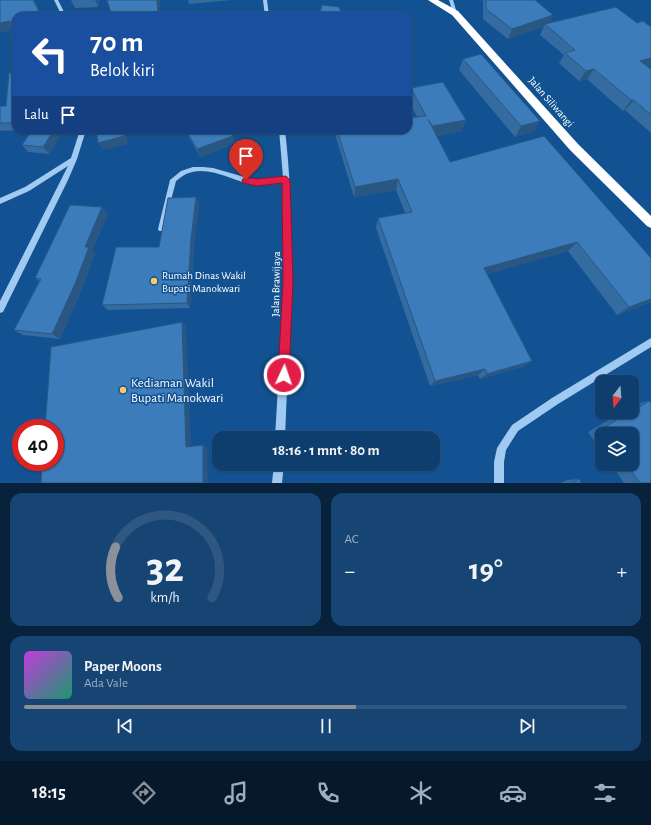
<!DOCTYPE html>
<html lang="id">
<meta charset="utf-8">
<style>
body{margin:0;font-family:"Alegreya Sans",sans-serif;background:#174573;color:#f1f3f6;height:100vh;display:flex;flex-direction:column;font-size:15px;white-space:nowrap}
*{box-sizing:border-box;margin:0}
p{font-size:13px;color:#9baec2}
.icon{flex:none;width:22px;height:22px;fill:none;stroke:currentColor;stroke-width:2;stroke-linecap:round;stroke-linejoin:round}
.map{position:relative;height:483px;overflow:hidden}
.panel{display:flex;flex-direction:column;gap:10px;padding:10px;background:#08223c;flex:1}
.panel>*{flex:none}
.banner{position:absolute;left:12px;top:12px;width:400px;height:122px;border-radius:12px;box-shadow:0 1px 3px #0004,0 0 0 1px #2e5781;background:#1a4fa0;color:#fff;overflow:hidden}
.needle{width:26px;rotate:197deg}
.fabs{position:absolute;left:595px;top:375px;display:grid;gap:8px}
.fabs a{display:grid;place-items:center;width:44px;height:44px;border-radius:8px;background:#0e3e6e;box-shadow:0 1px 3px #0004,0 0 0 1px #2e5781;font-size:20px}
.speed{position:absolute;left:12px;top:419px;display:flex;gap:8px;font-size:20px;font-weight:700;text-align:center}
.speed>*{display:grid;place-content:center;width:52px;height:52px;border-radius:50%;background:#0e3e6e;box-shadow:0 1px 3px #0004,0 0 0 1px #2e5781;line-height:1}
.speed .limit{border:6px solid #d22;background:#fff;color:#111}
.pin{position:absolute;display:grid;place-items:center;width:34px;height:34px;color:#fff;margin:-41px -17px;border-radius:50% 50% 50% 0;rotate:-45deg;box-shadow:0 0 4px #0007}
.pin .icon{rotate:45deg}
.me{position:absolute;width:44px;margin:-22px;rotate:3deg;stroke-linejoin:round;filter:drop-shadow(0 0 3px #0008)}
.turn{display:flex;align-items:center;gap:14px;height:84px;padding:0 12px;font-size:18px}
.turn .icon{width:52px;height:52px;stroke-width:2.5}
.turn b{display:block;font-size:28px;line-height:34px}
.then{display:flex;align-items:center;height:38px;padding:0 12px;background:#0003;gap:8px;font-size:15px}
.big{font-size:30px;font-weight:700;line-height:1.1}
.panel .widget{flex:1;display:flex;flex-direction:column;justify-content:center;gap:6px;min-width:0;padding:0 14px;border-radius:12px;background:#174573}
.panel .dial{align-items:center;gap:0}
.dial svg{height:104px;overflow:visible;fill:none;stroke:#2e5781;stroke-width:7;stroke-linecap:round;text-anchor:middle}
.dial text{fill:#f1f3f6;stroke:none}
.song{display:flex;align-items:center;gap:12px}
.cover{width:48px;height:48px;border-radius:6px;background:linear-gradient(135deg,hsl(290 70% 55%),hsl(160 70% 35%))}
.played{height:4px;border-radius:2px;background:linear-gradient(90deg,#8c9099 55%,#2e5781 55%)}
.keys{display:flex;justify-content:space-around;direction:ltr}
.heat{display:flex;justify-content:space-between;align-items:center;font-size:22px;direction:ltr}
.panel .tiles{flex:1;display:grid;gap:10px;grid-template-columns:1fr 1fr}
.widget:last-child{grid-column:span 2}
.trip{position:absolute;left:212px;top:431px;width:228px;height:40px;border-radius:12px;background:#0e3e6e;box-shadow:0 1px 3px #0004,0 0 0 1px #2e5781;font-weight:700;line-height:40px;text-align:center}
.dock{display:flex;height:64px;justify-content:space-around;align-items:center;background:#06192c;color:#9baec2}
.dock .icon{width:28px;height:28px}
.dock .on{color:#8c9099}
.dock b{font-size:18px;color:#f1f3f6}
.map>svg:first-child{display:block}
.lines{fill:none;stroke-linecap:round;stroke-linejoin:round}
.minor{fill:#a1caf2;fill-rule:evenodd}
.highway{fill:#fff;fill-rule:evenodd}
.wall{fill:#346ba0}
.shaded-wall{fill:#2a5782}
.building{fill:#3c7cba;stroke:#2a5782}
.route{fill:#e11d48;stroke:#92132f}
.poi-dot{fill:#ffc962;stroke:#135292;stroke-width:1.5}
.labels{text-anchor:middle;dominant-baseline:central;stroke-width:3;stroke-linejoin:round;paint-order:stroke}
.street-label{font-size:11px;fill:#fff;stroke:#135292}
.poi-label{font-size:11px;fill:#fff;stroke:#135292;text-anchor:start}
.near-poi-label{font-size:13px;fill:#fff;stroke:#135292;text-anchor:start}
</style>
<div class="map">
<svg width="651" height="483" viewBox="0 0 651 483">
<rect width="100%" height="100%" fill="#135292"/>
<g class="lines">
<g class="minor">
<path d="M54,0H58L66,16H62Z"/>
<path d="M263,0H267L269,16H265Z"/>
<path d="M449,0H453L457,13V14L453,13Z"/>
<path d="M80,130H86L77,159L68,180L3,312L0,313V301L68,166L29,191L0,204V198L25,187L71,158Z"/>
<path d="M279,130H285C297,232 289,335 285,438H275L284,281L283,182C274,183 264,186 255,185C233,182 209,164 186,174C182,176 179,179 176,181L163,231H159L158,229L170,180L181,171L193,167H203L213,168L255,180L283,177Z"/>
<path d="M651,338V347L558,404L518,431L506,450L504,462V483H494V462L497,448L512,425L552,398Z"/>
<path d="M274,464H284L282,483H272Z"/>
</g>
<path class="highway" d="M428,0H438L458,11L578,144L651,216V228L647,226L570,150L452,15Z"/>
</g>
<g class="wall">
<path d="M0,0H34L42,16H16V130H22L0,131V106H6L9,73H12L11,30L0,32Z"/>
<path d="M71,0H99L98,7L75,8Z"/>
<path d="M188,0H231L189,4Z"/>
<path d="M483,0H535L553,15L549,23L648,67L651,69V133L625,110L623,111L587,79L579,81L559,63L564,55L540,35L544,26L508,39L483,19Z"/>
<path d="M463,59L534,131L515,137L459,70Z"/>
<path d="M411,88L466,120L462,131L437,136L450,162L651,258V302L617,315L568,251L487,274L532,361L522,367L480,379L478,375L430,386L376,228L378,218L405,213L396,190L354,197L336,137V130H408L417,117L408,99Z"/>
<path d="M32,130H57L61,135L49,154L28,152L22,145Z"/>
<path d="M185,130H230L235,143L200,157Z"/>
<path d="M196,197L199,204L194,245L190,308L108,310L102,305L159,247Z"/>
<path d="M108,214L92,250L95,253L82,289L60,339L23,335L14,330L39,281L35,278Z"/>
<path d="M649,401L651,483H624L611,464H632V434H602V452L588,432L622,412H632V406L635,404Z"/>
<path d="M579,479L581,483H561L567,480Z"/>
</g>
<g class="shaded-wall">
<path d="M33,0H34L42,16H38Z"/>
<path d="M95,0H99L98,7Z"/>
<path d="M157,0H160V16H158Z"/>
<path d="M553,15L548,25L545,24L544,26L508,39L512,29Z"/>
<path d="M10,21L16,29L0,32V23Z"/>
<path d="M651,58V66L632,71L640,61Z"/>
<path d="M594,69L587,79L579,81L586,71Z"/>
<path d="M631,100H634L625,110L623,111Z"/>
<path d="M466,120L462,131L428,138L432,126Z"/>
<path d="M540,121L534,131L515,137L521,126Z"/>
<path d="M54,130H57L61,135L49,154L43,147Z"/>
<path d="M123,130H126L128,144L103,150L98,143Z"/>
<path d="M233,136L235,143L200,157L197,149Z"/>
<path d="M398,179L396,190L354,197L355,187Z"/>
<path d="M196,197L199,204L194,245L190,308L187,303L191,239Z"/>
<path d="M102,207L108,214L92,250L95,253L82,289L60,339L52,334L85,247Z"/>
<path d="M577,242L568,251L478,277L484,268Z"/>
<path d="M651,299V302L617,315L629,307Z"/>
<path d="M182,322L186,326L191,449L186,447Z"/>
<path d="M532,361L522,367L480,379L487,374Z"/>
<path d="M485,369L478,375L430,386L435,381Z"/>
<path d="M203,445L207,447L208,483H203Z"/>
</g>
<g class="building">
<path d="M0,0H33L38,9V16H16V123H0V106H6L9,73H12L10,21L0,23Z"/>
<path d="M107,0H157L158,16H112Z"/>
<path d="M486,0H535L553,15L512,29L486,9Z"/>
<path d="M322,5L339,7L343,16H319Z"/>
<path d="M616,7L637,23L643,21L651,27V58L640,61L651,69V115L634,100H631L594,69L586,71L565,53L575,50L545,24Z"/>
<path d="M481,54L540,121L521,126L463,59Z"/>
<path d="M443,82L466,120L432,126L428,119L450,162L544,136L651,258V299L629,307L577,242L484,268L532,361L487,374L485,369L435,381L378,218L412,212L398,179L355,187L337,130H408V118L426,116L411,88Z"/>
<path d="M32,130H54L43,147L22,145Z"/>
<path d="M96,130H123L124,136L98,143Z"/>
<path d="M186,130H230L233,136L197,149Z"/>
<path d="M196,197L191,239L187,303L102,305L116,247H159L168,198Z"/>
<path d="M70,205L102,207L85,247H89L75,284L52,334L14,330L41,279L35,278Z"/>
<path d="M182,322L186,447L203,445V483H41L42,462H55V428H45L51,347Z"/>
<path d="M649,401L651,403V483H640L626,464H632V434H603L600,430L630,412H632V411Z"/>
<path d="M579,479L581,483H573Z"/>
</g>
<path class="route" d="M286,176L290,180L293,281L289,375L288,379L284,380L280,379L278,375L283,281L282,183L257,186L243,183L242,180L246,177L257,179Z"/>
<g class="poi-dot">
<circle cx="154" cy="281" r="4"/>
<circle cx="123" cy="390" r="4"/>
</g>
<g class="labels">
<g class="street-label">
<text transform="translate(551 102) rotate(49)">Jalan Siliwangi</text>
<text transform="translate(276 284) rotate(-89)">Jalan Brawijaya</text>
</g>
<g class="poi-label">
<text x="162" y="275">Rumah Dinas Wakil<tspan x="162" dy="13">Bupati Manokwari</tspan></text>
</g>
<g class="near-poi-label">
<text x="131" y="383">Kediaman Wakil<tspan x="131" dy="15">Bupati Manokwari</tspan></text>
</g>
</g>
</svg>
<div class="fabs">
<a><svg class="needle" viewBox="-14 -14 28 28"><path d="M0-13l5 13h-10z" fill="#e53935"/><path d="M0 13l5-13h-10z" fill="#9baec2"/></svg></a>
<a><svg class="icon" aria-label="layers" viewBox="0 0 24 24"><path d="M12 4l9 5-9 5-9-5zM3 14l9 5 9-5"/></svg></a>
</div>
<div class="speed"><div class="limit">40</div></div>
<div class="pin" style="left:246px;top:180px;background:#d93025"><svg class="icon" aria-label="arrive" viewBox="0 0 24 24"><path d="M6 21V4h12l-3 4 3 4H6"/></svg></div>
<svg class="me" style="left:284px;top:375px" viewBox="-20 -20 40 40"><circle r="17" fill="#e11d48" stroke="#fff" stroke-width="3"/><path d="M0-11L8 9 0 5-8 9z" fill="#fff"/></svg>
<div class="trip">18:16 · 1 mnt · 80 m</div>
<div class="banner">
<div class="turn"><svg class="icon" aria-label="left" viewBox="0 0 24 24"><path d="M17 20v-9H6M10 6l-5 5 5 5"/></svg><div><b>70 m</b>Belok kiri</div></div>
<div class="then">Lalu<svg class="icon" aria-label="arrive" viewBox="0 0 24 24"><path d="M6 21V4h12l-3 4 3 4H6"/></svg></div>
</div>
</div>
<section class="panel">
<div class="tiles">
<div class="widget dial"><svg viewBox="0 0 100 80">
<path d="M14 69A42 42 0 1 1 86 69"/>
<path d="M14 69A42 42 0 0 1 12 30" stroke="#8c9099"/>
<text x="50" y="56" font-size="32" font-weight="700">32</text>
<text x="50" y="72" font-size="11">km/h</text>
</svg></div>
<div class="widget"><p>AC</p>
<div class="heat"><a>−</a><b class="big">19°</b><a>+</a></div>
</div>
<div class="widget">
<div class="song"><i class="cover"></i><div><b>Paper Moons</b><p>Ada Vale</p></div></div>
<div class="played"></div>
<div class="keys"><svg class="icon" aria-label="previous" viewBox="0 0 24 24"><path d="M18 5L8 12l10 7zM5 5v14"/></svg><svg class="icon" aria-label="pause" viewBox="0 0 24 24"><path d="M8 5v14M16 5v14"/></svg><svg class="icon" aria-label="next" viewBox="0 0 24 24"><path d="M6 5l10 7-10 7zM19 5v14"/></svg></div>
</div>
</div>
</section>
<nav class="dock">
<b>18:15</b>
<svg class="icon on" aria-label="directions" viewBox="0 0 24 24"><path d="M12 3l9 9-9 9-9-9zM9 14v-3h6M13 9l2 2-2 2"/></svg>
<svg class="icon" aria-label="music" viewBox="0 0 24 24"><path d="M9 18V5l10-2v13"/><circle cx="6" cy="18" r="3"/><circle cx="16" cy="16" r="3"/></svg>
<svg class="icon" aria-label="phone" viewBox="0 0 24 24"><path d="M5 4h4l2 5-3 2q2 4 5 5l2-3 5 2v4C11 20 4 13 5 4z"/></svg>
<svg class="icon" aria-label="climate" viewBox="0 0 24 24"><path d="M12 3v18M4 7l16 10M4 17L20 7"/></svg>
<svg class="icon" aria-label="car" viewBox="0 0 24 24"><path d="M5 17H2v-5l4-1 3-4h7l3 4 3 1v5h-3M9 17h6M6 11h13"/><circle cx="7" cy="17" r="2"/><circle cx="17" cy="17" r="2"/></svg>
<svg class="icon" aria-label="filters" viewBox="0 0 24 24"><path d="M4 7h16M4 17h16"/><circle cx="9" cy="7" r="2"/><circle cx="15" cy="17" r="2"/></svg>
</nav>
